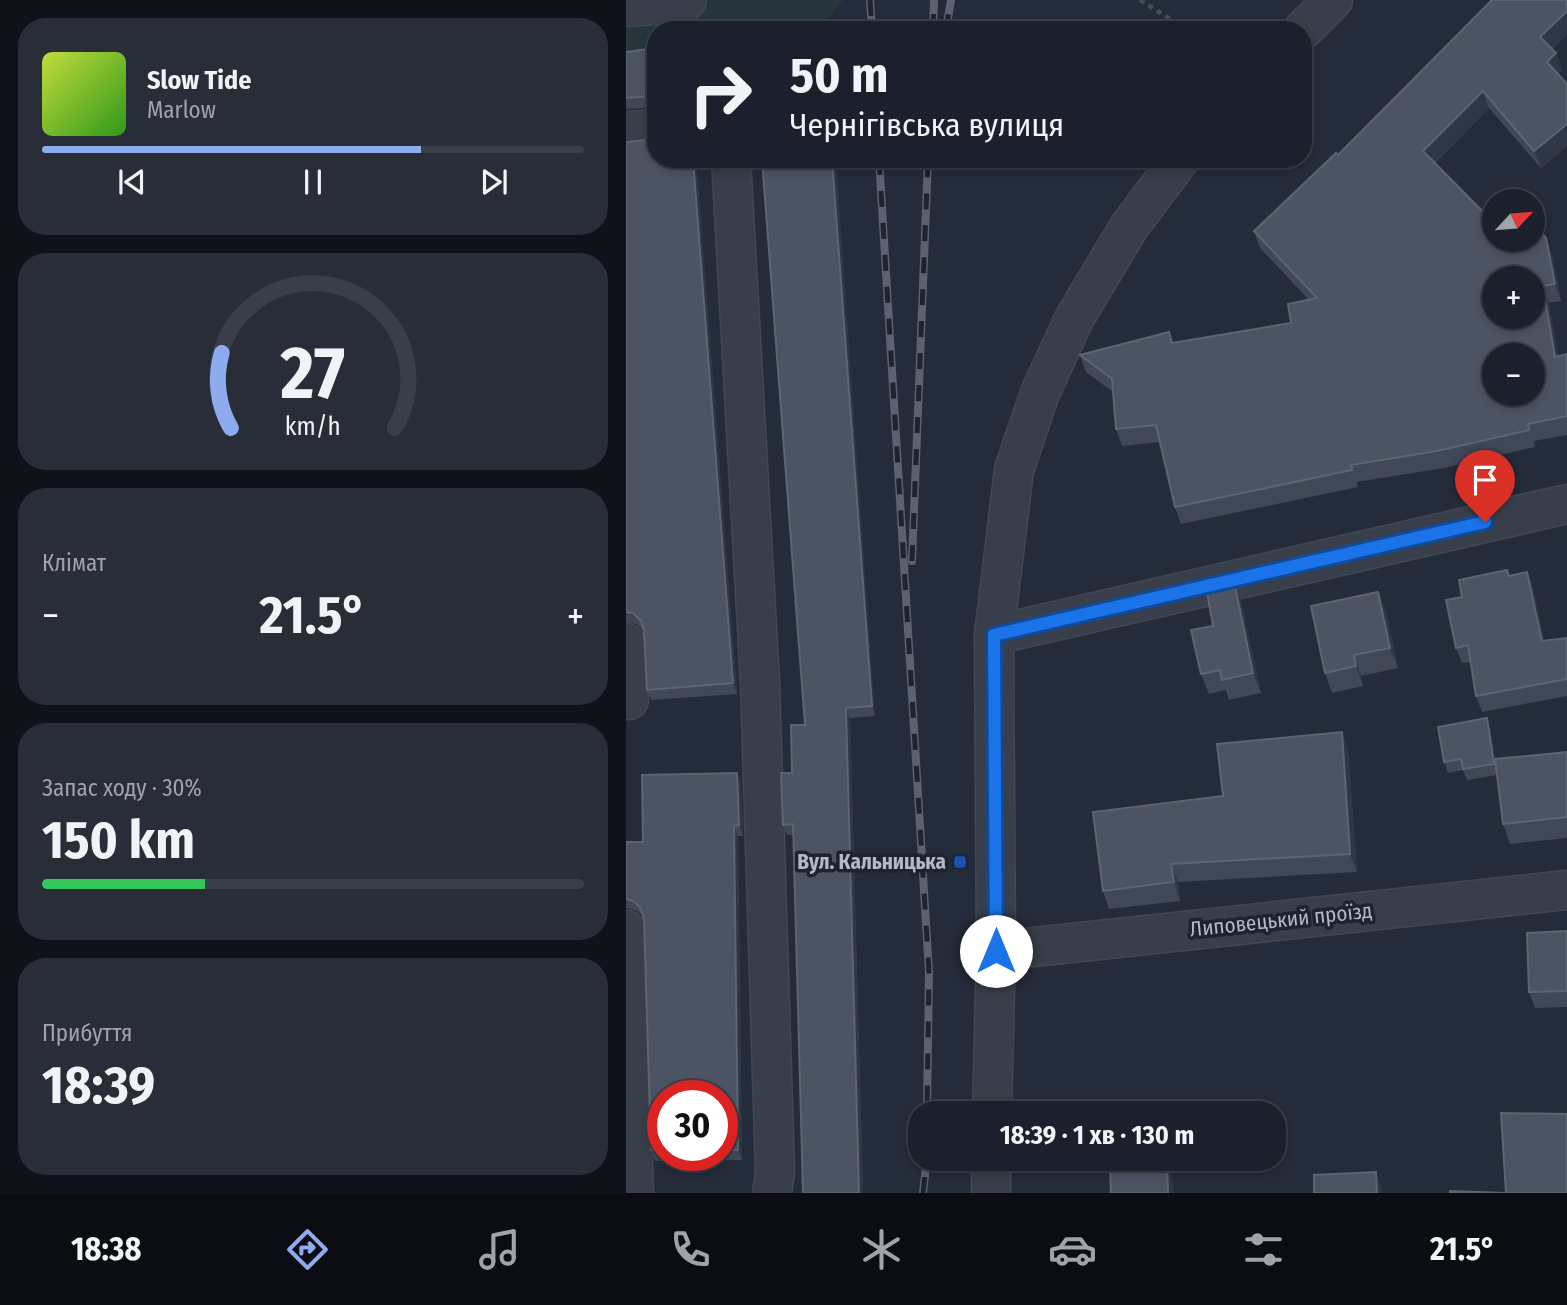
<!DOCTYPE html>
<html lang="uk">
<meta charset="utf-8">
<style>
body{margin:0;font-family:"Fira Sans Condensed",sans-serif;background:#282d38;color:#f1f3f6;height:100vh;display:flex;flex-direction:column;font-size:26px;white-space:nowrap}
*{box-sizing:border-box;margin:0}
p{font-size:23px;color:#a0a3a9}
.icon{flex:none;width:38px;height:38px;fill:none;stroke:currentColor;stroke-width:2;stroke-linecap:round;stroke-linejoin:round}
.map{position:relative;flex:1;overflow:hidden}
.details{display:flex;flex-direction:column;gap:18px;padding:18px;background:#0f1218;width:626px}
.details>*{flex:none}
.guide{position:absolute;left:21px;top:21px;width:665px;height:147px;border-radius:28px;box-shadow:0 4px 10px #0003,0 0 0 2px #393e48;background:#1b202c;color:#f1f3f6;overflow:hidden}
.needle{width:46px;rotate:64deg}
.fabs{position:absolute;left:856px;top:189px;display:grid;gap:14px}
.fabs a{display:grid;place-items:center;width:63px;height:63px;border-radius:50%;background:#1b202c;box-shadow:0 4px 10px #0003,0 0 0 2px #393e48;font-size:35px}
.speed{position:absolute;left:21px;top:1080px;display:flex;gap:14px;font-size:35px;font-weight:700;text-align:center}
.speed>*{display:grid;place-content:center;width:91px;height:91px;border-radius:50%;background:#1b202c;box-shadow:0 4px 10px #0003,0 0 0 2px #393e48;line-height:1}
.speed .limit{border:10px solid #d22;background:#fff;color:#111}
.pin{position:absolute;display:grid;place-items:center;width:60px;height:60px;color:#fff;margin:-72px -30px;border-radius:50% 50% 50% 0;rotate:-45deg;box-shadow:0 0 7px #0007}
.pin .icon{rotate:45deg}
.me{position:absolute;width:77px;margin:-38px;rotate:0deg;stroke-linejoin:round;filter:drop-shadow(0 0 5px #0008)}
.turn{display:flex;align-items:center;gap:24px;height:147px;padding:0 28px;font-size:32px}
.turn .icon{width:91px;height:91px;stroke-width:2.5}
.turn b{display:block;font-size:49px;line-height:60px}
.big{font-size:52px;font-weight:700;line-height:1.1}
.details .tile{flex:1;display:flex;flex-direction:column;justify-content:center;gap:10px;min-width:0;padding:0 24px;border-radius:28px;background:#282d38}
.details .dial{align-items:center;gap:0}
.dial svg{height:182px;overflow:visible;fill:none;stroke:#393e48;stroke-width:7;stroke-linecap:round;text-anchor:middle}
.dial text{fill:#f1f3f6;stroke:none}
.song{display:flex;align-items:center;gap:21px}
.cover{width:84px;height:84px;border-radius:10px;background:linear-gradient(135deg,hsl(70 70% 55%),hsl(110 70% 35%))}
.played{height:7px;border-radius:4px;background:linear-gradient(90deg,#8eabef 70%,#393e48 70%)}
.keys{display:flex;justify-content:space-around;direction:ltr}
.heat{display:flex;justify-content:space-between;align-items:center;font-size:38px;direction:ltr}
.charge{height:10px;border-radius:5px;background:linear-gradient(90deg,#34c759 30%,#393e48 0)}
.trip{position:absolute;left:282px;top:1101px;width:378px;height:70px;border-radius:28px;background:#1b202c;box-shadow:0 4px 10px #0003,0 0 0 2px #393e48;font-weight:700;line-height:70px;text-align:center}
.menu{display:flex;height:112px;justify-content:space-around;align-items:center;background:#0b0d12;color:#a0a3a9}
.menu .icon{width:49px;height:49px}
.menu .current{color:#8eabef}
.menu b{font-size:32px;color:#f1f3f6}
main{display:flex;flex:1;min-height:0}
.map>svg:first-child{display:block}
.green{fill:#26363b}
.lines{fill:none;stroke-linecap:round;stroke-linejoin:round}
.minor-casing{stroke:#414753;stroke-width:41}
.path{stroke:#3f4f53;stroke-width:4.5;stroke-dasharray:5 5;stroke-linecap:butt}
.minor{stroke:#383e4a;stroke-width:38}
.rail-casing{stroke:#5a6171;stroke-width:8}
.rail{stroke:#1d232f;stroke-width:5;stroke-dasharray:16;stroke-linecap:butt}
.wall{fill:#404858;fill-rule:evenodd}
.shaded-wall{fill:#2f3747}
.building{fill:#4c5464;stroke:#5c6473;stroke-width:2;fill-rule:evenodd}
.route-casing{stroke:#114b97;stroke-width:18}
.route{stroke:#1a73e8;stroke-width:12}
.transit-dot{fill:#1a4fb4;stroke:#1d232f;stroke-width:2.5}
.labels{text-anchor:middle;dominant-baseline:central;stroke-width:7;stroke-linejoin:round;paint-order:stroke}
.poi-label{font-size:21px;font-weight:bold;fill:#b3b9c6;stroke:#1d232f;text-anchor:end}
.street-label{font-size:21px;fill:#b3b9c6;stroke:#1d232f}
</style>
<main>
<section class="details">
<div class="tile">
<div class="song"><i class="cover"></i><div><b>Slow Tide</b><p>Marlow</p></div></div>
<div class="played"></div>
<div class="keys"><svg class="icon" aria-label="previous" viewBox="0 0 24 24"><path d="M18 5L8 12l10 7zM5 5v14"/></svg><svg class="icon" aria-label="pause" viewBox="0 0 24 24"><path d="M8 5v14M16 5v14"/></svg><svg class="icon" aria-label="next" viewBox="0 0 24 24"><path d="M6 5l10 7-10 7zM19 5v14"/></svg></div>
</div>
<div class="tile dial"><svg viewBox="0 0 100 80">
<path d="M14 69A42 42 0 1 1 86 69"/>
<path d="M14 69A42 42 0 0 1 10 36" stroke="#8eabef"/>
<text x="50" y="56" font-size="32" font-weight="700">27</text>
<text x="50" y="72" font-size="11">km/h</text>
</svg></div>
<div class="tile"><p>Клімат</p>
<div class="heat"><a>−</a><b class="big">21.5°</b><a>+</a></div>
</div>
<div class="tile"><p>Запас ходу · 30%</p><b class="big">150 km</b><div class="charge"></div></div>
<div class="tile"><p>Прибуття</p><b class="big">18:39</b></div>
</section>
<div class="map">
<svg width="941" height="1193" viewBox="0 0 941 1193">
<rect width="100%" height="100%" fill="#242b3a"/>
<path class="green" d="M72,0H217L192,30H30V60L0,63V17Z"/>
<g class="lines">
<defs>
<g id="minor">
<path d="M0,7L58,3L61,0"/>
<path d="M677,30L707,0"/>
<path d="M0,131L30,129"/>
<path d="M105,159L134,682L149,1172L146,1193"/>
<path d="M368,635L941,504"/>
<path d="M0,643L3,700"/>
<path d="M0,930L8,1193"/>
<path d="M370,951L941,890"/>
<path d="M366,1113L370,951L368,635L388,470L414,393L448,319L503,227L554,159"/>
<path d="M365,1193V1158"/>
</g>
</defs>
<use href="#minor" class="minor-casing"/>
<path class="path" d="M514,0L562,30"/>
<use href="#minor" class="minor"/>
<defs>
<g id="rail">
<path d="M244,0L246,30"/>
<path d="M307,30L308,0"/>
<path d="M320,30L325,0"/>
<path d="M253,159L303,972L301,1113"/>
<path d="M286,561L302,159"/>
<path d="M297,1193L301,1158"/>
</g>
</defs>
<use href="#rail" class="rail-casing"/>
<use href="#rail" class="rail"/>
</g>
<g class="wall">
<path d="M941,0V34L926,49L936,70L932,74L941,84V146L915,168L863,108L809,163L868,240L920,238L926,255L935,301L923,303L932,356L941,354V435L908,441L909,447L818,468L731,482L732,487L555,524L549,507L534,442L496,446L490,429L487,392L460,372L454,355L547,343L665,323L683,300L634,248L628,231L712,155Z"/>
<path d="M30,48V107L0,109V52Z"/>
<path d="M0,142L30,159H70L111,694L25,700L21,690L18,631L10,624L0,622Z"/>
<path d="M136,159L249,716L224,718L237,1193H177L168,835H161L157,825L179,725Z"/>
<path d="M881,570L883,576L901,572L907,588L918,641L941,638V696L856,712L850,696L845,662L836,663L830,648L836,597Z"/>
<path d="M608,581L615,601L635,693L603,700L600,690L583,694L575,674L587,626Z"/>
<path d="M752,592L760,612L772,668L735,676L737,686L706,693L699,673Z"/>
<path d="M864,729L869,759L941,752V838L884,844L877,824L871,775L841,780L837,770L822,773L818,762Z"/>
<path d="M716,732L722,750L731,872L552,882L554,901L483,909L477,891L597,796Z"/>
<path d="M111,773L115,784L117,836H112L116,1160L29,1161L25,1150L18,917L11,911L0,908V842H17ZM37,1096H96V1155H37Z"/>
<path d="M941,931V1007L909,1008L903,992Z"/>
</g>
<g class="shaded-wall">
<path d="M941,11V34L920,54L914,37Z"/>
<path d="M930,53L936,70L927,79L921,62Z"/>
<path d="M857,91L863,108L803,168L797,151Z"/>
<path d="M941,124V146L915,168L908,151Z"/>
<path d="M67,159H70L111,694L107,683Z"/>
<path d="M206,159H210L249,716L246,706Z"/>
<path d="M920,238L926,255L935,301L929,284Z"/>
<path d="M917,286L923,303L935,374L929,357Z"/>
<path d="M901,572L907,588L922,657L916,641Z"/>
<path d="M608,581L615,601L635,693L627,673Z"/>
<path d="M752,592L760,612L772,668L764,648Z"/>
<path d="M728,655L735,676L737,686L730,666Z"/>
<path d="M220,708L224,718L237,1193H233Z"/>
<path d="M861,718L864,729L872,775L868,764Z"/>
<path d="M716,732L722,750L731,872L724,854Z"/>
<path d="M111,773L115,784L117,836L113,825Z"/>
<path d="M108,826L112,836L116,1160L112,1150Z"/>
<path d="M545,864L552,882L554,901L548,882Z"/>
<path d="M541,1165L548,1185V1193H542Z"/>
<path d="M750,1172L757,1193H751Z"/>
</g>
<g class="building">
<path d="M866,0H941V11L914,37L930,53L921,62L941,84V124L908,151L857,91L797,151L868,223V240H906V222L920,238L929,284L917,286L929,357L941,354V416L902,424L903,430L811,451L725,465L726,470L549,507L530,425L490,429L486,379L454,355L543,332L546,343L665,323L662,304L691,298L628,231L710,153L712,155ZM868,278H906V317H868ZM868,355H906V394H868Z"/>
<path d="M30,48V98L25,96L0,98V52Z"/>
<path d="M30,139V159H67L107,683L21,690L18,631L15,621L7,613L0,612V142Z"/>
<path d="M136,159H206L246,706L220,708L233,1193H177L167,824L157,825L155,773H166L165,725H179Z"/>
<path d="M881,570L883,576L901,572L916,641L941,638V679L850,696L842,645L830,648L820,600L836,597L833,580Z"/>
<path d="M608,581L627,673L596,680L594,670L575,674L565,630L587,626L580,587Z"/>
<path d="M752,592L764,648L728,655L730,666L699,673L685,606Z"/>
<path d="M861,718L868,764L837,769L835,759L818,762L812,727Z"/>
<path d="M716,732L724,854L545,864L548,882L477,891L467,812L597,796L591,744Z"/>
<path d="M941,752V817L877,824L869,759Z"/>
<path d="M111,773L113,825L108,826L112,1150H96V1096H37V1150H25L18,919L14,907L7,901L0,899V842H17L16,775Z"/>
<path d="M941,931V991L903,992L901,933Z"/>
<path d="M875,1113L941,1114V1193H824V1191L880,1193Z"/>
<path d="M541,1165L542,1193H485L484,1167Z"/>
<path d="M750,1172L751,1193H688V1175Z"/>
</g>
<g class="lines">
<defs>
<path id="route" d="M370,951L368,635L859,522"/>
</defs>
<use href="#route" class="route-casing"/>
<use href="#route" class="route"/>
</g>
<rect class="transit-dot" x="327" y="855" width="14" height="14" rx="3.5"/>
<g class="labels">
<g class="poi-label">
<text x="320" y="862">Вул. Кальницька</text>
</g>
<g class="street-label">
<text transform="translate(655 920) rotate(-6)">Липовецький проїзд</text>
</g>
</g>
</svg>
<div class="fabs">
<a><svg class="needle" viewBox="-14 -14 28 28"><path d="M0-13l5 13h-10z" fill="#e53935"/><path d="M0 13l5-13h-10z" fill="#a0a3a9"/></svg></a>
<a>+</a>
<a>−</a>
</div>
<div class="speed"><div class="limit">30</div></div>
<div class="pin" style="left:859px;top:522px;background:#d93025"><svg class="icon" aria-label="arrive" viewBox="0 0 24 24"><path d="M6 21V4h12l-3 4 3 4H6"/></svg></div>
<svg class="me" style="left:370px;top:951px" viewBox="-20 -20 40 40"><circle r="19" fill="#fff"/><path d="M0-13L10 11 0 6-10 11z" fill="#1a73e8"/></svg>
<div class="trip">18:39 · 1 хв · 130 m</div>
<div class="guide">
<div class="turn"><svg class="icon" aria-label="right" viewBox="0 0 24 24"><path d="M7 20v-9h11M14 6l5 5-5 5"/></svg><div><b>50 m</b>Чернігівська вулиця</div></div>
</div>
</div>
</main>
<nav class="menu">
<b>18:38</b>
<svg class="icon current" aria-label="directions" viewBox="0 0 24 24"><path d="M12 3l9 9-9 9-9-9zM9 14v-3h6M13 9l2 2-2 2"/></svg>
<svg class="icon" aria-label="music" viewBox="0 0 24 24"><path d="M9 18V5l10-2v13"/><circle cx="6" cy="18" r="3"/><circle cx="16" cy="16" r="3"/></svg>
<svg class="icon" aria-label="phone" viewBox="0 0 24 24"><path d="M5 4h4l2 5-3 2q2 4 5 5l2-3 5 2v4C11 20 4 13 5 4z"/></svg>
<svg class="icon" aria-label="climate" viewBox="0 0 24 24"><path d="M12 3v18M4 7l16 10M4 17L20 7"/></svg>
<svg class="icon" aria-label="car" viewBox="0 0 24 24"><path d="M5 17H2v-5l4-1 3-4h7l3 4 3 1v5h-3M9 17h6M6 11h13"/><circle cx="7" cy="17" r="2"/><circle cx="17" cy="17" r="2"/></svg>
<svg class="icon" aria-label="filters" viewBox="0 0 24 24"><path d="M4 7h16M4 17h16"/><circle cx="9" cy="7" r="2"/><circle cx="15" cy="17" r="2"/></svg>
<b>21.5°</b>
</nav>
